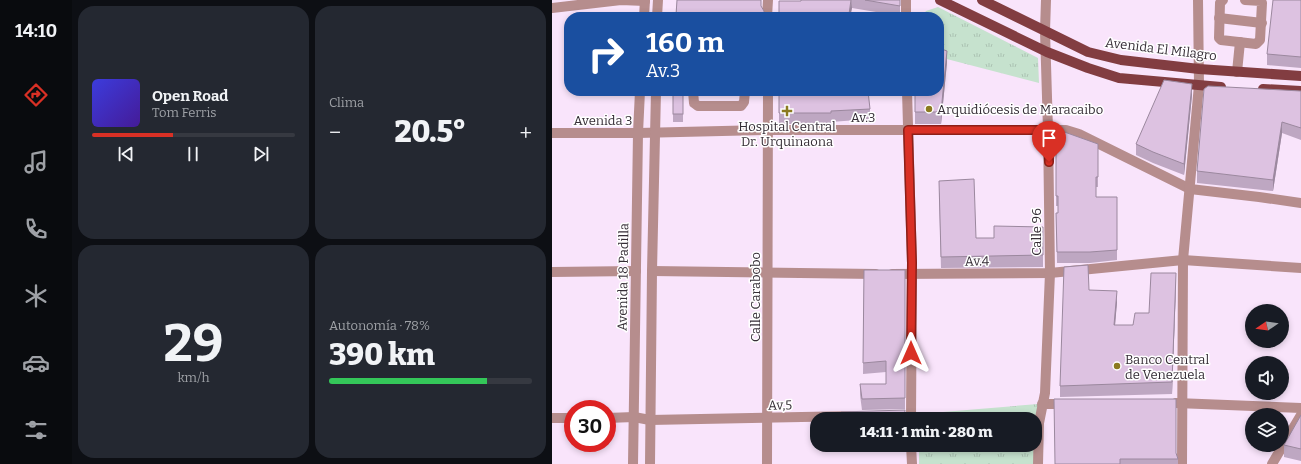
<!DOCTYPE html>
<html lang="es">
<meta charset="utf-8">
<style>
body{margin:0;font-family:Bitter,serif;background:#242831;color:#f1f3f6;height:100vh;display:flex;flex-direction:column;font-size:15px;white-space:nowrap}
*{box-sizing:border-box;margin:0}
p{font-size:13px;color:#9ea1a6}
.icon{flex:none;width:22px;height:22px;fill:none;stroke:currentColor;stroke-width:2;stroke-linecap:round;stroke-linejoin:round}
.map{position:relative;flex:1;overflow:hidden}
.details{display:flex;flex-direction:column;gap:6px;padding:6px;background:#0d0f14;width:480px}
.details>*{flex:none}
.guide{position:absolute;left:12px;top:12px;width:380px;height:84px;border-radius:16px;box-shadow:0 2px 6px #0003;background:#1a4fa0;color:#fff;overflow:hidden}
.needle{width:26px;rotate:257deg}
.tools{position:absolute;left:693px;top:304px;display:grid;gap:8px}
.tools a{display:grid;place-items:center;width:44px;height:44px;border-radius:50%;background:#171b24;box-shadow:0 2px 6px #0003;font-size:20px}
.speed{position:absolute;left:12px;top:400px;display:flex;gap:8px;font-size:20px;font-weight:700;text-align:center}
.speed>*{display:grid;place-content:center;width:52px;height:52px;border-radius:50%;background:#171b24;box-shadow:0 2px 6px #0003;line-height:1}
.speed .limit{border:6px solid #d22;background:#fff;color:#111}
.pin{position:absolute;display:grid;place-items:center;width:34px;height:34px;color:#fff;margin:-41px -17px;border-radius:50% 50% 50% 0;rotate:-45deg;box-shadow:0 0 4px #0007}
.pin .icon{rotate:45deg}
.me{position:absolute;width:44px;margin:-22px;rotate:0deg;stroke-linejoin:round;filter:drop-shadow(0 0 3px #0008)}
.turn{display:flex;align-items:center;gap:14px;height:84px;padding:0 16px;font-size:18px}
.turn .icon{width:52px;height:52px;stroke-width:2.5}
.turn b{display:block;font-size:28px;line-height:34px}
.big{font-size:30px;font-weight:800;line-height:1.1}
.details .tile{flex:1;display:flex;flex-direction:column;justify-content:center;gap:6px;min-width:0;padding:0 14px;border-radius:16px;background:#242831}
.details .dial{align-items:center;gap:0}
.dial b{font-size:52px;line-height:1}
.song{display:flex;align-items:center;gap:12px}
.cover{width:48px;height:48px;border-radius:6px;background:linear-gradient(135deg,hsl(240 70% 55%),hsl(260 70% 35%))}
.played{height:4px;border-radius:2px;background:linear-gradient(90deg,#d93025 40%,#363941 40%)}
.keys{display:flex;justify-content:space-around;direction:ltr}
.heat{display:flex;justify-content:space-between;align-items:center;font-size:22px;direction:ltr}
.charge{height:6px;border-radius:3px;background:linear-gradient(90deg,#34c759 78%,#363941 0)}
.details .tiles{flex:1;display:grid;gap:6px;grid-template-columns:repeat(2,1fr)}
.trip{position:absolute;left:258px;top:412px;width:232px;height:40px;border-radius:16px;background:#171b24;box-shadow:0 2px 6px #0003;font-weight:800;line-height:40px;text-align:center}
main{display:flex;flex:1;min-height:0}
.tabs{display:flex;flex-direction:column;width:72px;justify-content:space-around;align-items:center;background:#090b0e;color:#9ea1a6}
.tabs .icon{width:28px;height:28px}
.tabs .active{color:#d93025}
.tabs b{font-size:18px;color:#f1f3f6}
.map>svg:first-child{display:block}
.park{fill:url(#park-tufts)}
.lines{fill:none;stroke-linecap:round;stroke-linejoin:round}
.minor{stroke:#b68d8d;stroke-width:10}
.major{stroke:#823d41;stroke-width:10}
.wall{fill:#bea7c2}
.shaded-wall{fill:#9b889e}
.building{fill:#ddc2e1;stroke:#9b889e}
.route-casing{stroke:#8d1f18;stroke-width:10}
.route{stroke:#d93025;stroke-width:7}
.poi-dot{fill:#8b7a20;stroke:#fff;stroke-width:1.5}
.labels{text-anchor:middle;dominant-baseline:central;stroke-width:3;stroke-linejoin:round;paint-order:stroke}
.street-label{font-size:13px;fill:#352d36;stroke:#fff}
.poi-label{font-size:13px;fill:#352d36;stroke:#fff;text-anchor:start}
</style>
<main>
<nav class="tabs">
<b>14:10</b>
<svg class="icon active" aria-label="directions" viewBox="0 0 24 24"><path d="M12 3l9 9-9 9-9-9zM9 14v-3h6M13 9l2 2-2 2"/></svg>
<svg class="icon" aria-label="music" viewBox="0 0 24 24"><path d="M9 18V5l10-2v13"/><circle cx="6" cy="18" r="3"/><circle cx="16" cy="16" r="3"/></svg>
<svg class="icon" aria-label="phone" viewBox="0 0 24 24"><path d="M5 4h4l2 5-3 2q2 4 5 5l2-3 5 2v4C11 20 4 13 5 4z"/></svg>
<svg class="icon" aria-label="climate" viewBox="0 0 24 24"><path d="M12 3v18M4 7l16 10M4 17L20 7"/></svg>
<svg class="icon" aria-label="car" viewBox="0 0 24 24"><path d="M5 17H2v-5l4-1 3-4h7l3 4 3 1v5h-3M9 17h6M6 11h13"/><circle cx="7" cy="17" r="2"/><circle cx="17" cy="17" r="2"/></svg>
<svg class="icon" aria-label="filters" viewBox="0 0 24 24"><path d="M4 7h16M4 17h16"/><circle cx="9" cy="7" r="2"/><circle cx="15" cy="17" r="2"/></svg>
</nav>
<section class="details">
<div class="tiles">
<div class="tile">
<div class="song"><i class="cover"></i><div><b>Open Road</b><p>Tom Ferris</p></div></div>
<div class="played"></div>
<div class="keys"><svg class="icon" aria-label="previous" viewBox="0 0 24 24"><path d="M18 5L8 12l10 7zM5 5v14"/></svg><svg class="icon" aria-label="pause" viewBox="0 0 24 24"><path d="M8 5v14M16 5v14"/></svg><svg class="icon" aria-label="next" viewBox="0 0 24 24"><path d="M6 5l10 7-10 7zM19 5v14"/></svg></div>
</div>
<div class="tile"><p>Clima</p>
<div class="heat"><a>−</a><b class="big">20.5°</b><a>+</a></div>
</div>
<div class="tile dial"><b>29</b><p>km/h</p></div>
<div class="tile"><p>Autonomía · 78%</p><b class="big">390 km</b><div class="charge"></div></div>
</div>
</section>
<div class="map">
<svg width="749" height="464" viewBox="0 0 749 464">
<defs>
<pattern id="park-tufts" width="24" height="20" patternUnits="userSpaceOnUse"><rect width="24" height="20" fill="#c6e2ce"/><path d="M3 7l-1-3M5 7V3M7 7l1-3M15 17l-1-3M17 17v-4M19 17l1-3" fill="none" stroke="#abc2b2"/></pattern>
</defs>
<rect width="100%" height="100%" fill="#f9e4fb"/>
<g class="park">
<path d="M386,7L486,58L487,83L387,57V17H370L374,11Z"/>
<path d="M486,404V464H367V445H483V419H367V414Z"/>
</g>
<g class="lines">
<g class="minor">
<path d="M354,0V17"/>
<path d="M671,0L668,3L667,38L669,40L704,44L708,40L710,3L709,1L693,0"/>
<path d="M0,8L69,0L93,1"/>
<path d="M92,17L93,0"/>
<path d="M105,17L106,0"/>
<path d="M215,17L216,0"/>
<path d="M667,18L710,23"/>
<path d="M685,72L688,42"/>
<path d="M141,91L142,103L146,106H189L192,102L193,91"/>
<path d="M355,91L360,263L359,419"/>
<path d="M0,133H86L217,130H514L527,134L638,189L707,197L749,203"/>
<path d="M100,271L324,274"/>
<path d="M0,272L84,271"/>
<path d="M340,274L498,273L631,260L749,268"/>
<path d="M624,403L749,408"/>
<path d="M490,404H516"/>
<path d="M0,418H21"/>
<path d="M55,418L82,417L98,420L303,416"/>
<path d="M359,445L360,464"/>
<path d="M81,464L86,133L88,91"/>
<path d="M98,464L100,271L104,91"/>
<path d="M215,464L216,91"/>
<path d="M486,464L487,423L493,393L498,273L496,130L493,31L494,0"/>
<path d="M630,464L631,260L647,85L646,0"/>
<path d="M720,464L749,415"/>
</g>
<g class="major">
<path d="M388,0L495,52L536,68L567,78L669,87"/>
<path d="M430,0L536,52L569,60L647,69L749,76"/>
<path d="M711,89L749,91"/>
</g>
</g>
<g class="wall">
<path d="M125,0H209V6L212,17H124Z"/>
<path d="M249,0H348V16L300,8L298,17H227L249,1Z"/>
<path d="M749,0V68L715,65V54Z"/>
<path d="M395,62L389,124H363V91Z"/>
<rect x="121" y="91" width="10" height="31"/>
<path d="M227,91L318,109V119L279,122V124H227Z"/>
<path d="M749,91V140L730,133L721,191L645,183V171Z"/>
<path d="M640,95L632,175L601,163L584,155V144Z"/>
<path d="M504,129L546,144V187H544V197H565V260L538,263H505L504,213H506V206H504Z"/>
<path d="M387,192L424,238H442L491,227V267L389,268Z"/>
<path d="M312,270H353V409L310,410L308,395V384H334V372L311,374Z"/>
<path d="M624,285L620,394L508,397V386L537,290L565,302L563,325H581L597,313Z"/>
<path d="M749,415V461L732,457V445Z"/>
<rect x="288" y="445" width="62" height="1"/>
<path d="M624,453L626,459V464H503Z"/>
</g>
<g class="shaded-wall">
<path d="M299,0L300,8L298,17H297Z"/>
<path d="M395,51V62L389,124V112Z"/>
<path d="M640,84V95L632,175V164Z"/>
<path d="M730,122V133L721,191V180Z"/>
<path d="M624,273V285L620,394V382Z"/>
<path d="M565,291V302L562,337V325Z"/>
</g>
<g class="building">
<path d="M125,0H209V6L212,11V17H181L124,15Z"/>
<path d="M249,0H299L297,14L294,13L293,17H227V1H249Z"/>
<path d="M313,0H348V6Z"/>
<path d="M721,0H749V57L715,54Z"/>
<path d="M387,48L395,51L389,112H363V91H387Z"/>
<path d="M612,80L640,84L632,164L601,152L584,144Z"/>
<path d="M656,86L749,91V128L730,122L721,180L645,171L652,89Z"/>
<rect x="121" y="91" width="10" height="23"/>
<path d="M227,91H316L318,109L279,111V113H227Z"/>
<path d="M504,129L546,144V177H544V197H565V250L538,252H505L504,213H506V196H504Z"/>
<path d="M422,179L424,238H442V226L491,227V255L389,257L387,181Z"/>
<path d="M536,265L537,290L565,291L562,325H581L583,313H597L599,273H624L620,382L508,386L512,267Z"/>
<path d="M312,270H353V398L310,399L308,384H334V361L311,363Z"/>
<path d="M502,399H624V453L626,459H568V464H503Z"/>
<path d="M353,410L352,419H289V412Z"/>
<path d="M749,415V449L732,445Z"/>
</g>
<g class="lines">
<defs>
<path id="route" d="M359,353L360,263L356,130H496L497,162"/>
</defs>
<use href="#route" class="route-casing"/>
<use href="#route" class="route"/>
</g>
<g class="poi-dot">
<circle cx="377" cy="109" r="4"/>
<path d="M233 105h4v4h4v4h-4v4h-4v-4h-4v-4h4z"/>
<circle cx="565" cy="366" r="4"/>
</g>
<g class="labels">
<g class="street-label">
<text transform="translate(609 49) rotate(7)">Avenida El Milagro</text>
<text x="311" y="117">Av.3</text>
<text x="51" y="120">Avenida 3</text>
<text transform="translate(484 232) rotate(-90)">Calle 96</text>
<text transform="translate(425 261) rotate(-1)">Av.4</text>
<text transform="translate(71 277) rotate(-89)">Avenida 18 Padilla</text>
<text transform="translate(203 297) rotate(-90)">Calle Carabobo</text>
<text transform="translate(228 405) rotate(-1)">Av,5</text>
</g>
<g class="poi-label">
<text x="385" y="109">Arquidiócesis de Maracaibo</text>
<text x="235" y="126" text-anchor="middle">Hospital Central<tspan x="235" dy="15">Dr. Urquinaona</tspan></text>
<text x="573" y="359">Banco Central<tspan x="573" dy="15">de Venezuela</tspan></text>
</g>
</g>
</svg>
<div class="tools">
<a><svg class="needle" viewBox="-14 -14 28 28"><path d="M0-13l5 13h-10z" fill="#e53935"/><path d="M0 13l5-13h-10z" fill="#9ea1a6"/></svg></a>
<a><svg class="icon" aria-label="sound" viewBox="0 0 24 24"><path d="M4 9h4l5-4v14l-5-4H4zM17 9q2 3 0 6"/></svg></a>
<a><svg class="icon" aria-label="layers" viewBox="0 0 24 24"><path d="M12 4l9 5-9 5-9-5zM3 14l9 5 9-5"/></svg></a>
</div>
<div class="speed"><div class="limit">30</div></div>
<div class="pin" style="left:497px;top:162px;background:#d93025"><svg class="icon" aria-label="arrive" viewBox="0 0 24 24"><path d="M6 21V4h12l-3 4 3 4H6"/></svg></div>
<svg class="me" style="left:359px;top:353px" viewBox="-20 -20 40 40"><path d="M0-17L14 15 0 8-14 15z" fill="#d93025" stroke="#fff" stroke-width="4"/></svg>
<div class="trip">14:11 · 1 min · 280 m</div>
<div class="guide">
<div class="turn"><svg class="icon" aria-label="right" viewBox="0 0 24 24"><path d="M7 20v-9h11M14 6l5 5-5 5"/></svg><div><b>160 m</b>Av.3</div></div>
</div>
</div>
</main>
